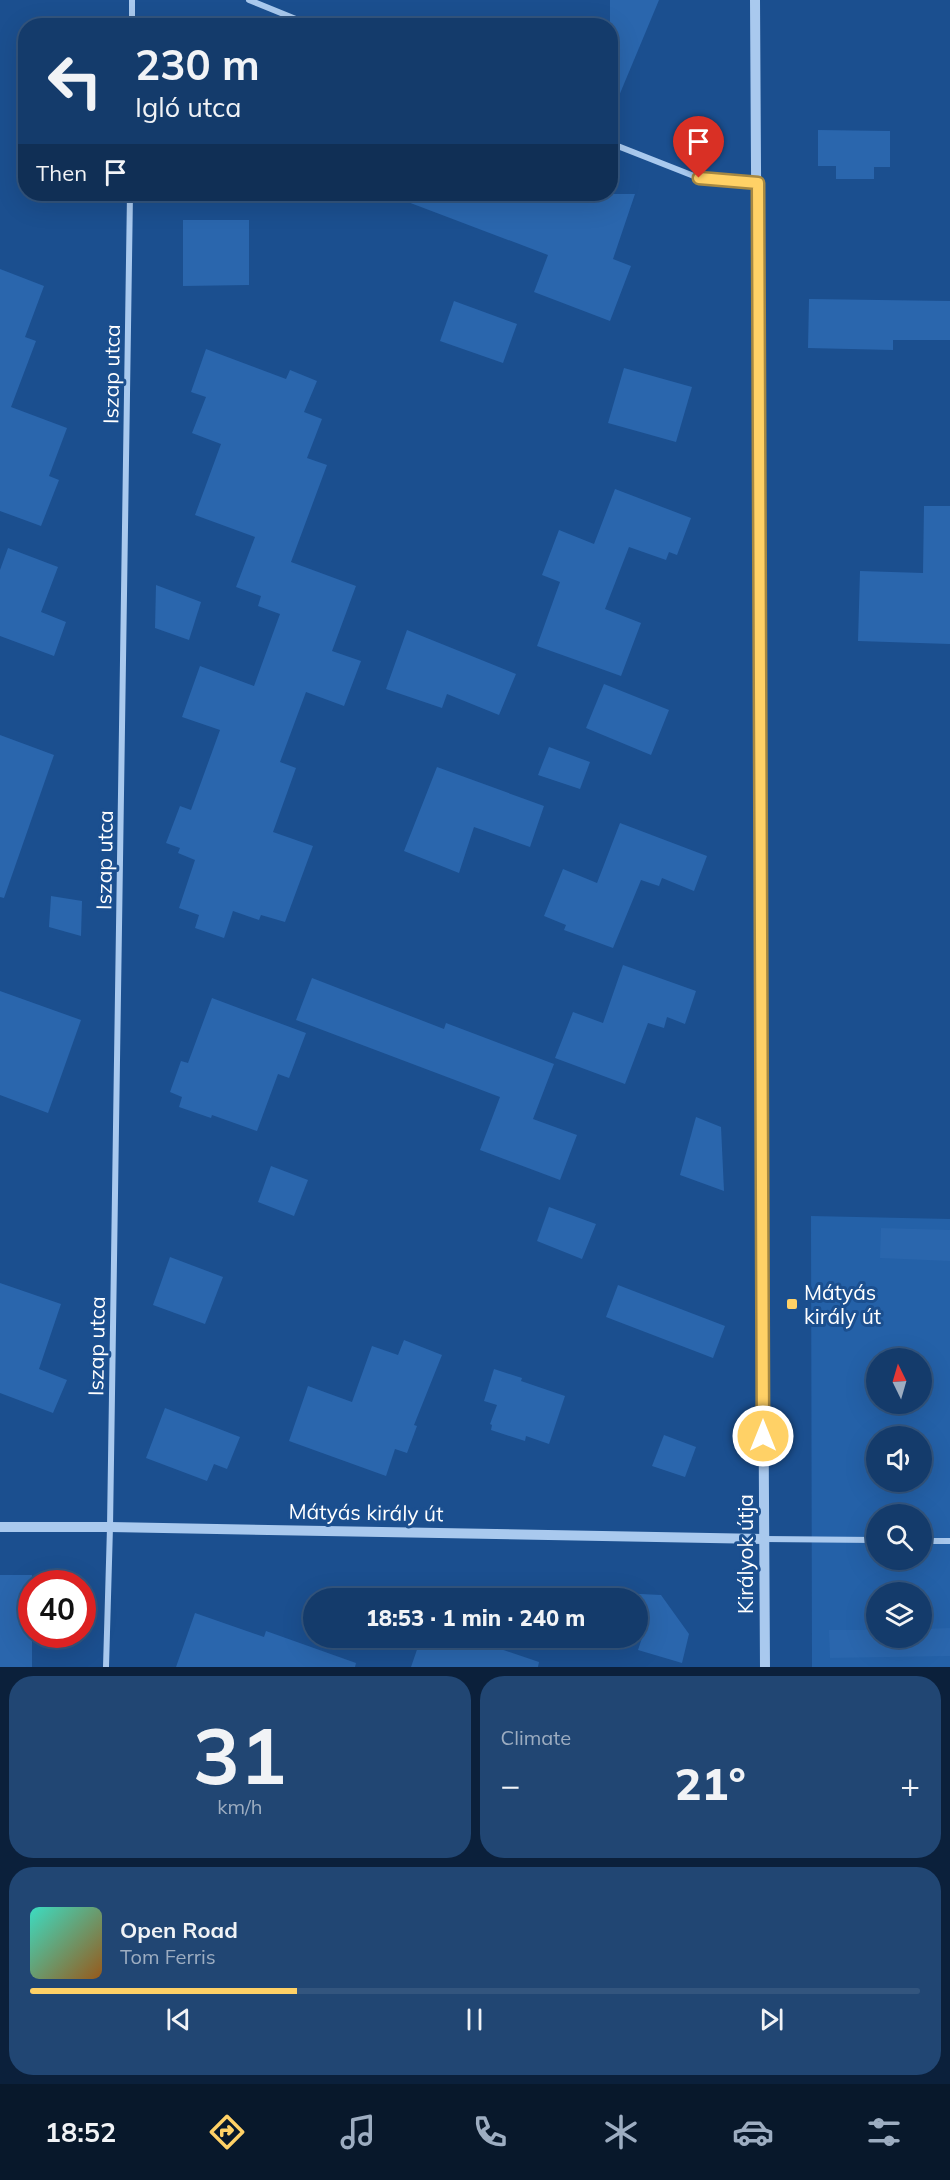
<!DOCTYPE html>
<meta charset="utf-8">
<style>
body{margin:0;font-family:Mulish,sans-serif;background:#214673;color:#f1f3f6;height:100vh;display:flex;flex-direction:column;font-size:22px;white-space:nowrap}
*{box-sizing:border-box;margin:0}
p{font-size:20px;color:#9dadc1}
.icon{flex:none;width:33px;height:33px;fill:none;stroke:currentColor;stroke-width:2;stroke-linecap:round;stroke-linejoin:round}
.map{position:relative;height:1667px;overflow:hidden}
.details{display:flex;flex-direction:column;gap:9px;padding:9px;background:#0b203b;flex:1}
.details>*{flex:none}
.hud{position:absolute;left:18px;top:18px;width:600px;height:183px;border-radius:24px;box-shadow:0 6px 24px #0002,0 0 0 2px #33557e;background:#143b6b;color:#f1f3f6;overflow:hidden}
.needle{width:39px;rotate:355deg}
.tools{position:absolute;left:866px;top:1348px;display:grid;gap:12px}
.tools a{display:grid;place-items:center;width:66px;height:66px;border-radius:50%;background:#143b6b;box-shadow:0 6px 24px #0002,0 0 0 2px #33557e;font-size:30px}
.speed{position:absolute;left:18px;top:1570px;display:flex;gap:12px;font-size:30px;font-weight:700;text-align:center}
.speed>*{display:grid;place-content:center;width:78px;height:78px;border-radius:50%;background:#143b6b;box-shadow:0 6px 24px #0002,0 0 0 2px #33557e;line-height:1}
.speed .limit{border:9px solid #d22;background:#fff;color:#111}
.pin{position:absolute;display:grid;place-items:center;width:51px;height:51px;color:#fff;margin:-62px -26px;border-radius:50% 50% 50% 0;rotate:-45deg;box-shadow:0 0 6px #0007}
.pin .icon{rotate:45deg}
.me{position:absolute;width:66px;margin:-33px;rotate:0deg;stroke-linejoin:round;filter:drop-shadow(0 0 4px #0008)}
.turn{display:flex;align-items:center;gap:21px;height:126px;padding:0 18px;font-size:27px}
.turn .icon{width:78px;height:78px;stroke-width:2.5}
.turn b{display:block;font-size:42px;line-height:51px}
.then{display:flex;align-items:center;height:57px;padding:0 18px;background:#0003;gap:12px;font-size:22px}
.big{font-size:45px;font-weight:800;line-height:1.1}
.details .card{flex:1;display:flex;flex-direction:column;justify-content:center;gap:9px;min-width:0;padding:0 21px;border-radius:24px;background:#214673}
.details .dial{align-items:center;gap:0}
.dial b{font-size:78px;line-height:1}
.song{display:flex;align-items:center;gap:18px}
.cover{width:72px;height:72px;border-radius:9px;background:linear-gradient(135deg,hsl(170 70% 55%),hsl(30 70% 35%))}
.played{height:6px;border-radius:3px;background:linear-gradient(90deg,#ffd166 30%,#33557e 30%)}
.keys{display:flex;justify-content:space-around;direction:ltr}
.heat{display:flex;justify-content:space-between;align-items:center;font-size:33px;direction:ltr}
.details .tiles{flex:1;display:grid;gap:9px;grid-template-columns:1fr 1fr}
.card:last-child{grid-column:span 2}
.trip{position:absolute;left:303px;top:1588px;width:345px;height:60px;border-radius:30px;background:#143b6b;box-shadow:0 6px 24px #0002,0 0 0 2px #33557e;font-weight:800;line-height:60px;text-align:center}
.menu{display:flex;height:96px;justify-content:space-around;align-items:center;background:#08182b;color:#9dadc1}
.menu .icon{width:42px;height:42px}
.menu .selected{color:#ffd166}
.menu b{font-size:27px;color:#f1f3f6}
.map>svg:first-child{display:block}
.green{fill:#2461a8;fill-rule:evenodd}
.building{fill:#2a66ad}
.lines{fill:none;stroke-linecap:round;stroke-linejoin:round}
.minor{stroke:#a9c9ee;stroke-width:6}
.tertiary{stroke:#a9c9ee;stroke-width:10}
.route-casing{stroke:#a68842;stroke-width:15}
.route{stroke:#ffd166;stroke-width:10}
.poi-dot{fill:#ffd166;stroke:#1b4f8f;stroke-width:2}
.labels{text-anchor:middle;dominant-baseline:central;stroke-width:6;stroke-linejoin:round;paint-order:stroke}
.street-label{font-size:21px;fill:#fff;stroke:#1b4f8f}
.poi-label{font-size:21px;fill:#fff;stroke:#1b4f8f;text-anchor:start}
</style>
<div class="map">
<svg width="950" height="1667" viewBox="0 0 950 1667">
<rect width="100%" height="100%" fill="#1b4f8f"/>
<path class="green" d="M811,1216L950,1219V1667H812ZM876,1359H921V1404H876ZM876,1437H921V1482H876ZM876,1515H921V1560H876ZM876,1593H921V1638H876Z"/>
<g class="building">
<path d="M610,0H659L611,115L610,114Z"/>
<path d="M818,130L890,131V167H874V179H836V166H818Z"/>
<path d="M392,194H635L613,259L631,266L610,321L534,292L548,255L392,196Z"/>
<path d="M183,220H249V285L183,286Z"/>
<path d="M0,269L44,286L25,337L36,341L11,407L67,428L49,476L59,480L41,526L0,511Z"/>
<path d="M809,299L950,301V340H893V350L808,348Z"/>
<path d="M454,301L517,324L503,363L440,341Z"/>
<path d="M206,349L286,379L290,370L317,381L304,412L322,419L307,458L327,465L291,562L356,586L332,651L361,661L344,706L306,692L280,762L296,768L273,832L313,846L285,922L261,915L259,920L233,911L224,938L195,928L199,915L179,908L195,860L178,853L180,848L166,843L180,806L191,810L220,730L182,717L200,666L254,686L280,614L258,606L261,596L236,587L255,537L195,515L221,444L192,433L206,397L191,392Z"/>
<path d="M624,368L692,387L676,442L608,423Z"/>
<path d="M615,489L691,518L677,555L669,552L666,560L629,547L605,609L641,623L621,676L537,646L560,582L542,575L559,530L594,544Z"/>
<path d="M924,506H950V644L858,641L860,571L923,573Z"/>
<path d="M8,548L58,567L41,612L66,622L54,656L0,636V570Z"/>
<path d="M156,585L201,602L189,640L155,628Z"/>
<path d="M407,630L516,674L499,715L447,694L442,708L386,689Z"/>
<path d="M604,684L669,710L651,755L586,728Z"/>
<path d="M0,735L54,755L4,898L0,897Z"/>
<path d="M549,747L590,762L580,789L538,775Z"/>
<path d="M437,767L544,806L530,847L474,827L459,873L404,851Z"/>
<path d="M620,823L707,856L694,891L662,878L659,886L641,880L613,948L564,930L566,925L544,916L563,869L597,883Z"/>
<path d="M51,896L82,901L81,936L49,927Z"/>
<path d="M623,965L696,991L685,1024L667,1017L664,1028L648,1023L625,1084L555,1058L573,1012L603,1023Z"/>
<path d="M312,978L444,1029L446,1023L554,1064L533,1119L577,1135L560,1180L480,1150L500,1097L296,1020Z"/>
<path d="M0,991L81,1020L48,1113L0,1095Z"/>
<path d="M212,998L306,1033L289,1078L278,1074L257,1131L212,1115L211,1118L179,1107L182,1097L170,1092L181,1061L188,1063Z"/>
<path d="M696,1117L721,1127L724,1191L680,1175Z"/>
<path d="M271,1166L308,1180L294,1216L258,1202Z"/>
<path d="M549,1207L596,1224L582,1259L537,1241Z"/>
<path d="M881,1228L950,1230V1261L880,1258Z"/>
<path d="M170,1257L223,1277L205,1324L153,1305Z"/>
<path d="M0,1283L61,1304L39,1369L67,1380L53,1413L0,1393Z"/>
<path d="M618,1285L725,1326L713,1358L606,1317Z"/>
<path d="M404,1340L442,1355L414,1425L417,1426L407,1453L395,1449L386,1476L289,1441L308,1386L352,1402L372,1346L398,1355Z"/>
<path d="M494,1369L522,1378L521,1381L565,1396L549,1444L526,1436L525,1441L491,1430L492,1425L490,1424L497,1405L484,1401Z"/>
<path d="M165,1408L240,1437L227,1469L214,1464L207,1481L146,1458Z"/>
<path d="M664,1435L696,1447L685,1477L652,1466Z"/>
<rect x="0" y="1575" width="32" height="92"/>
<path d="M600,1592L661,1595L689,1634L682,1663L638,1650L642,1638H600H638V1599H600Z"/>
<path d="M195,1613L264,1637L266,1631L356,1663L355,1667H176Z"/>
<path d="M950,1628V1656L830,1658L829,1630H876V1638H921V1629Z"/>
<path d="M421,1638H468L539,1662L538,1667H411Z"/>
</g>
<g class="lines">
<g class="minor">
<path d="M249,0L313,26"/>
<path d="M132,26V0"/>
<path d="M610,143L699,178L758,183"/>
<path d="M764,1539L876,1540"/>
<path d="M921,1541H950"/>
<path d="M106,1667L110,1527L130,194"/>
</g>
<g class="tertiary">
<path d="M755,0L765,1667"/>
<path d="M0,1527H110L764,1539"/>
</g>
</g>
<g class="lines">
<defs>
<path id="route" d="M699,178L758,183L763,1436"/>
</defs>
<use href="#route" class="route-casing"/>
<use href="#route" class="route"/>
</g>
<rect class="poi-dot" x="786" y="1298" width="12" height="12" rx="3"/>
<g class="labels">
<g class="street-label">
<text transform="translate(111 374) rotate(-89)">Iszap utca</text>
<text transform="translate(104 860) rotate(-89)">Iszap utca</text>
<text transform="translate(96 1346) rotate(-89)">Iszap utca</text>
<text transform="translate(366 1512) rotate(1)">Mátyás király út</text>
<text transform="translate(745 1554) rotate(-90)">Királyok útja</text>
</g>
<g class="poi-label">
<text x="804" y="1292">Mátyás<tspan x="804" dy="24">király út</tspan></text>
</g>
</g>
</svg>
<div class="tools">
<a><svg class="needle" viewBox="-14 -14 28 28"><path d="M0-13l5 13h-10z" fill="#e53935"/><path d="M0 13l5-13h-10z" fill="#9dadc1"/></svg></a>
<a><svg class="icon" aria-label="sound" viewBox="0 0 24 24"><path d="M4 9h4l5-4v14l-5-4H4zM17 9q2 3 0 6"/></svg></a>
<a><svg class="icon" aria-label="search" viewBox="0 0 24 24"><circle cx="10" cy="10" r="6"/><path d="M15 15l6 6"/></svg></a>
<a><svg class="icon" aria-label="layers" viewBox="0 0 24 24"><path d="M12 4l9 5-9 5-9-5zM3 14l9 5 9-5"/></svg></a>
</div>
<div class="speed"><div class="limit">40</div></div>
<div class="pin" style="left:699px;top:178px;background:#d93025"><svg class="icon" aria-label="arrive" viewBox="0 0 24 24"><path d="M6 21V4h12l-3 4 3 4H6"/></svg></div>
<svg class="me" style="left:763px;top:1436px" viewBox="-20 -20 40 40"><circle r="17" fill="#ffd166" stroke="#fff" stroke-width="3"/><path d="M0-11L8 9 0 5-8 9z" fill="#fff"/></svg>
<div class="trip">18:53 · 1 min · 240 m</div>
<div class="hud">
<div class="turn"><svg class="icon" aria-label="left" viewBox="0 0 24 24"><path d="M17 20v-9H6M10 6l-5 5 5 5"/></svg><div><b>230 m</b>Igló utca</div></div>
<div class="then">Then<svg class="icon" aria-label="arrive" viewBox="0 0 24 24"><path d="M6 21V4h12l-3 4 3 4H6"/></svg></div>
</div>
</div>
<section class="details">
<div class="tiles">
<div class="card dial"><b>31</b><p>km/h</p></div>
<div class="card"><p>Climate</p>
<div class="heat"><a>−</a><b class="big">21°</b><a>+</a></div>
</div>
<div class="card">
<div class="song"><i class="cover"></i><div><b>Open Road</b><p>Tom Ferris</p></div></div>
<div class="played"></div>
<div class="keys"><svg class="icon" aria-label="previous" viewBox="0 0 24 24"><path d="M18 5L8 12l10 7zM5 5v14"/></svg><svg class="icon" aria-label="pause" viewBox="0 0 24 24"><path d="M8 5v14M16 5v14"/></svg><svg class="icon" aria-label="next" viewBox="0 0 24 24"><path d="M6 5l10 7-10 7zM19 5v14"/></svg></div>
</div>
</div>
</section>
<nav class="menu">
<b>18:52</b>
<svg class="icon selected" aria-label="directions" viewBox="0 0 24 24"><path d="M12 3l9 9-9 9-9-9zM9 14v-3h6M13 9l2 2-2 2"/></svg>
<svg class="icon" aria-label="music" viewBox="0 0 24 24"><path d="M9 18V5l10-2v13"/><circle cx="6" cy="18" r="3"/><circle cx="16" cy="16" r="3"/></svg>
<svg class="icon" aria-label="phone" viewBox="0 0 24 24"><path d="M5 4h4l2 5-3 2q2 4 5 5l2-3 5 2v4C11 20 4 13 5 4z"/></svg>
<svg class="icon" aria-label="climate" viewBox="0 0 24 24"><path d="M12 3v18M4 7l16 10M4 17L20 7"/></svg>
<svg class="icon" aria-label="car" viewBox="0 0 24 24"><path d="M5 17H2v-5l4-1 3-4h7l3 4 3 1v5h-3M9 17h6M6 11h13"/><circle cx="7" cy="17" r="2"/><circle cx="17" cy="17" r="2"/></svg>
<svg class="icon" aria-label="filters" viewBox="0 0 24 24"><path d="M4 7h16M4 17h16"/><circle cx="9" cy="7" r="2"/><circle cx="15" cy="17" r="2"/></svg>
</nav>
